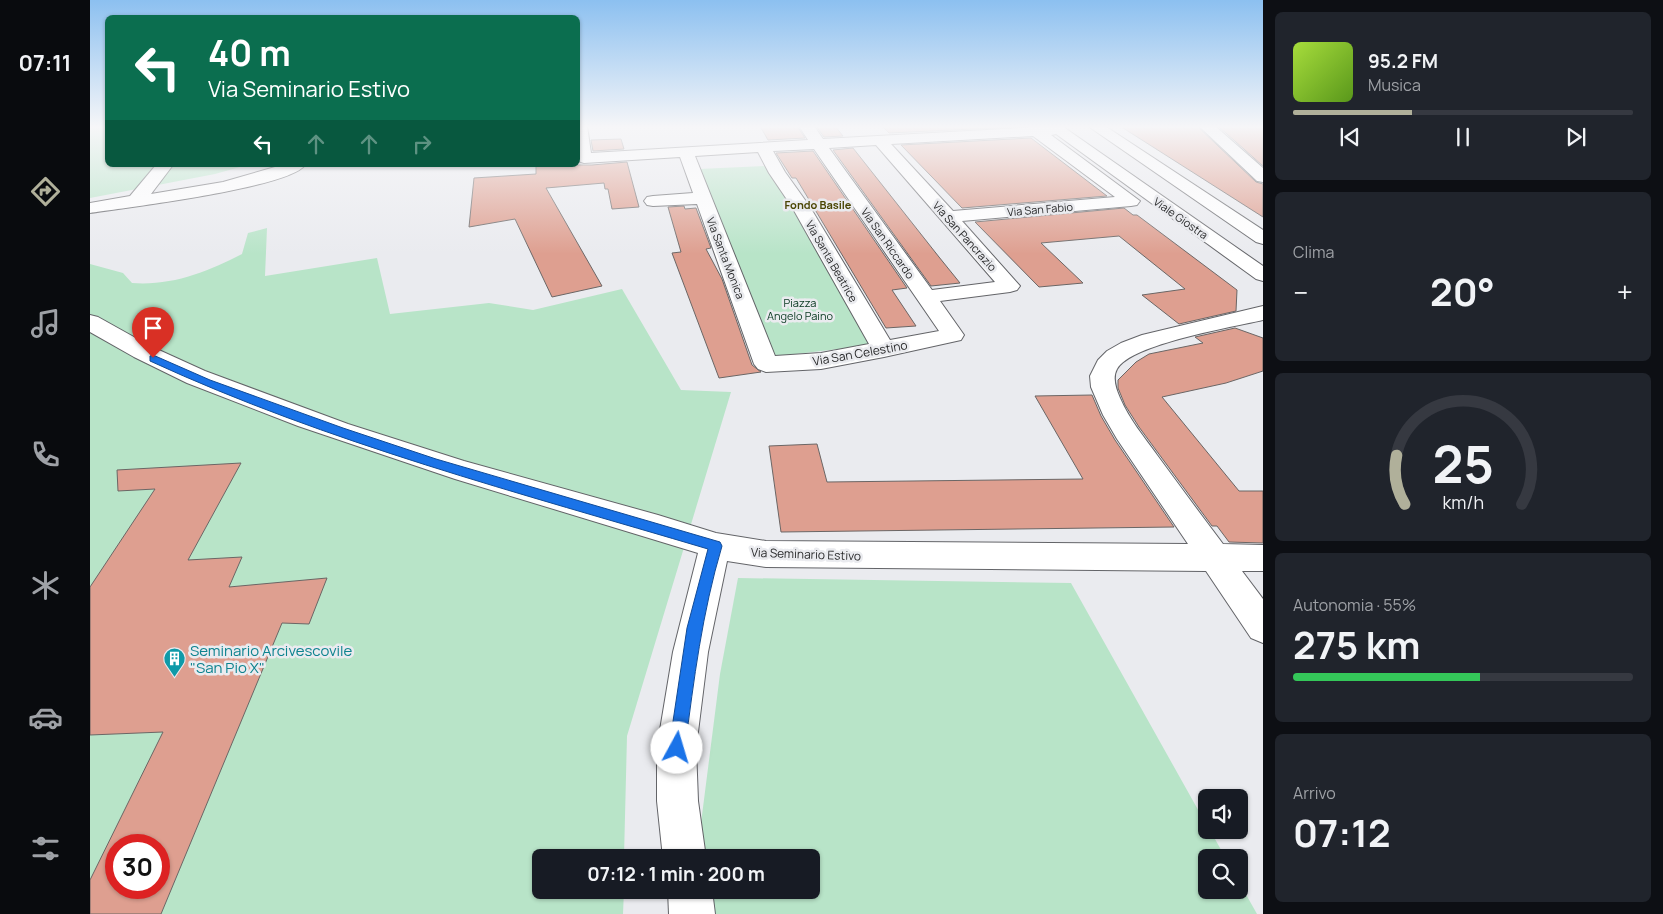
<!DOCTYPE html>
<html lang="it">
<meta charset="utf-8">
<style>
body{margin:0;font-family:Manrope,sans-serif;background:#20242c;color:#f1f3f6;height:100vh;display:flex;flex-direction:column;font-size:19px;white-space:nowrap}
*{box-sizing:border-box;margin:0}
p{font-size:16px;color:#9ea1a6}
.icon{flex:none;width:28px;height:28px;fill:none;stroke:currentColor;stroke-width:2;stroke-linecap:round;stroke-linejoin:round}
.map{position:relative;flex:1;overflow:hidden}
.details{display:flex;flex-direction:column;gap:12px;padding:12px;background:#0d0f14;width:400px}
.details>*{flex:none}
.guide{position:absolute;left:15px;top:15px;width:475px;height:152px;border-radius:8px;box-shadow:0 1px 4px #0004;background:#0b6e4f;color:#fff;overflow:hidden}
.tools{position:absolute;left:1108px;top:789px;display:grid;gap:10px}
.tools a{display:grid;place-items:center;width:50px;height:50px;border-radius:8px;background:#171b24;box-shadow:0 1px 4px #0004;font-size:25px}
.speed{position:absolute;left:15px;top:834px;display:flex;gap:10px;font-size:25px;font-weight:700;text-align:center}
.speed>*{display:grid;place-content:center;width:65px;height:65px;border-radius:50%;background:#171b24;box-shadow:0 1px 4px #0004;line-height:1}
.speed .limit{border:8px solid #d22;background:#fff;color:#111}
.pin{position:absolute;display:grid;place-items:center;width:42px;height:42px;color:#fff;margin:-51px -21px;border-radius:50% 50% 50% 0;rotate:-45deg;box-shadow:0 0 5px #0007}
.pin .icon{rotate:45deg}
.me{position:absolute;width:55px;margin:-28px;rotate:6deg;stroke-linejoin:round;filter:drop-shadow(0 0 4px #0008)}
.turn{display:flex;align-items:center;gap:18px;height:105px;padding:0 20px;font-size:22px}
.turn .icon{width:65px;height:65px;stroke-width:2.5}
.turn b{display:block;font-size:35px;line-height:42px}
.lanes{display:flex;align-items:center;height:48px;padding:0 20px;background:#0003;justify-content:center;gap:25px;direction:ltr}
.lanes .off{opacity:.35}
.big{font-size:38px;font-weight:700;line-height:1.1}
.details .card{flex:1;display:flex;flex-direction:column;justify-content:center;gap:8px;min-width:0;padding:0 18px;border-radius:8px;background:#20242c}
.details .dial{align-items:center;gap:0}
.dial svg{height:130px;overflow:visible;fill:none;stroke:#363941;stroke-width:7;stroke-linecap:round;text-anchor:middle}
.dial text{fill:#f1f3f6;stroke:none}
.song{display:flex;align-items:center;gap:15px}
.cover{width:60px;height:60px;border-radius:8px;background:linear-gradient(135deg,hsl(80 70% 55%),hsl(90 70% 35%))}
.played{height:5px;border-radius:2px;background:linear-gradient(90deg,#b0b09a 35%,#363941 35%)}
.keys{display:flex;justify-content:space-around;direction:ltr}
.heat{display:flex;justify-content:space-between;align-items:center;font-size:28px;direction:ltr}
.charge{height:8px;border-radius:4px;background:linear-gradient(90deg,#34c759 55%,#363941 0)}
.trip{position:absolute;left:442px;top:849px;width:288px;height:50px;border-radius:8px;background:#171b24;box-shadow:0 1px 4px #0004;font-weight:700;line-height:50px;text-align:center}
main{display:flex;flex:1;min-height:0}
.tab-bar{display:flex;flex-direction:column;width:90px;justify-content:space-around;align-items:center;background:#090b0e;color:#9ea1a6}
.tab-bar .icon{width:35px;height:35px}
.tab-bar .current{color:#b0b09a}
.tab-bar b{font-size:22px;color:#f1f3f6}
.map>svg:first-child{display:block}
.green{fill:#b8e4c8;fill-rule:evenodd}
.building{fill:#de9f90;stroke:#6b6665;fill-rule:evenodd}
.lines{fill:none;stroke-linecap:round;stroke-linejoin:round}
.minor-casing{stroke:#636468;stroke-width:2}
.primary-casing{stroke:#636468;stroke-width:2}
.minor{fill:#fff;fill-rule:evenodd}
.primary{fill:#fff;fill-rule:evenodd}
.route{fill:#1a73e8;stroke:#114b97}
.labels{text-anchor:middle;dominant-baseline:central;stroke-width:5;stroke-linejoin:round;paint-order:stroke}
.far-neighbourhood-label{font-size:11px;font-weight:bold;fill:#4a4502;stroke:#eaebef}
.far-street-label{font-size:11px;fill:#28292a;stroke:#eaebef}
.far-park-label{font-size:11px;fill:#07371f;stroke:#eaebef}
.street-label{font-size:12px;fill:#28292a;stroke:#eaebef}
.near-culture-label{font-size:15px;fill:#0d838f;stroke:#eaebef;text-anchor:start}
</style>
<main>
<nav class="tab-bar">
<b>07:11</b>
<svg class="icon current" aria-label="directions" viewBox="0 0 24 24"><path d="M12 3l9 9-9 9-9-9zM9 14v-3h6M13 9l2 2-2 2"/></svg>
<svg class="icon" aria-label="music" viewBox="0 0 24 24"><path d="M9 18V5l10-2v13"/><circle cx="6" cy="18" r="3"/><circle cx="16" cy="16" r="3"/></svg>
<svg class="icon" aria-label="phone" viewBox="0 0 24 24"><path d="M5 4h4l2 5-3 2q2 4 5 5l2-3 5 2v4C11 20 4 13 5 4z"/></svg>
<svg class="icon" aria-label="climate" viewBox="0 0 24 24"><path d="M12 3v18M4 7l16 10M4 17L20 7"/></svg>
<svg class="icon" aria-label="car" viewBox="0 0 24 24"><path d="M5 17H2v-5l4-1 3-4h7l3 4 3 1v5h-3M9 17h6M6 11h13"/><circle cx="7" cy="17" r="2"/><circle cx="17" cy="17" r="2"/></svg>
<svg class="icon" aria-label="filters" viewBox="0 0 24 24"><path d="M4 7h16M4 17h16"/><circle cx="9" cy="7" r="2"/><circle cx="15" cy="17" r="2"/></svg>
</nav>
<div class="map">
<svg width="1173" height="914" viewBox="0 0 1173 914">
<rect width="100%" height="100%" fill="#eaebef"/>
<g class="green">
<path d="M0,126H17L18,165H157L125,174L0,198Z"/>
<path d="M676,166L707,213L782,345L681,357L609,169Z"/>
<path d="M177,228L175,276L287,258L300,314L399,303L443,310L532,289L591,390L641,392L537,736L534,857L451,858V890H534L533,914H0V264L33,273L42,283C82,286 117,272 152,254L158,233ZM26,845H69V888H26Z"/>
<path d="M648,578L981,583L1116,824V830H1120L1135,857L1116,858V890H1149V882L1167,914H618L616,890H721V858H612L610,831L630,674Z"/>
</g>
<g class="building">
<path d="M670,126H707L715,138L678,140Z"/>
<path d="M726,126H745L753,136L734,137Z"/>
<path d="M792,126H925L926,127L799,133Z"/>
<path d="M1030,126H1107L1166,182L1173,184V217Z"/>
<path d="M1128,126H1173V166Z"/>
<path d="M941,138L1017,196L872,208L811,145Z"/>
<path d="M531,139L534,149L503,151L501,140Z"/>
<path d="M763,148L849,257L870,283L841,286L743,150Z"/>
<path d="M723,151L817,288L802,290L826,326L796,328L706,178H702L686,153Z"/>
<path d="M537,162L549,207L522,209L518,189H515L514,183L456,188L512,286L462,297L425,219L379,227L384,178L446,174V165H502Z"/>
<path d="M594,206L595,209L606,208L621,248L616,249L632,279L662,365L671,372L629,378L582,253L591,252L578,207Z"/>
<path d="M1034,208L1043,215H1047L1147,290L1146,311L1089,324L1052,295L1095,289L1029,236L951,243L993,283L949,287L885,222Z"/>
<path d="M1145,328L1173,338V371L1136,383L1072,397L1149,491H1173V543L1139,542L1127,526H1122L1049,427L1035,405L1028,388V380L1046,362L1059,354L1113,343L1105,337Z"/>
<path d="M1002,395L1011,416L1025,440L1084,527L691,532L679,446L727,444L737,482L993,479L945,396Z"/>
<path d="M151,463L98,560L152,557L139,587L237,578L219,624L192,623L71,914H0V880L73,732L0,735V587L65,489L28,491L27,470ZM26,845H69V888H26Z"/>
</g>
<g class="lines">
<defs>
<g id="minor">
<path d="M488,126H497L501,153L718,140L709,126H724L733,139L969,126L974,130L972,133L961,135L1050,201L1047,205L1041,206L872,221L930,286L927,290L920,292L850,301L874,335L871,340L794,357L731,369L676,372L668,369L664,364L607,204L563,206L557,205L554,201L557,197L563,196L603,193L590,157L494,163L488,161ZM943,136L1025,197L863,211L801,144ZM786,145L905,282L842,290L739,148ZM724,149L849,331L800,340L720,207L695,172L683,151ZM668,152L679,173L702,207L779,344L731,353L685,356L605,156Z"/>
<path d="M998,126H1015L1173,230V244L1166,242Z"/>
<path d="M1109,126H1125L1173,168V182L1167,181Z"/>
<path d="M66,165H83L61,194L133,182L192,165H215C199,188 34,208 0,213V203L40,196Z"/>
<path d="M1173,306V320C1143,327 1041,344 1027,369C1022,378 1026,389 1030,398C1039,419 1054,437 1067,455C1089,485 1111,515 1133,544L1173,545V571H1152L1173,599V643L1161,638L1116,571L676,567L637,561L618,652L606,748L608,801L616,858H573L567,801V748L583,652L608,553L365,479L208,426L97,383L44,357L0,332V315L8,317L60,346L115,371L258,424L374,461L568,515L626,533L676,541L1098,544L1027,439L1013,415L1001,387L1000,376L1008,360L1017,351L1031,343L1052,335Z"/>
<path d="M578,890H622L625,914H579Z"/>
</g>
<path id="primary" d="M955,126H972L1173,266V281L1166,279Z"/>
</defs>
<use href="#minor" class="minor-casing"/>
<use href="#primary" class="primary-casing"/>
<use href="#minor" class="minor"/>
<use href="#primary" class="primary"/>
</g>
<linearGradient id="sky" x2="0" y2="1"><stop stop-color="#8cc0f0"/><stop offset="0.5" stop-color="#f6f6f8"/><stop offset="1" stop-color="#f6f6f8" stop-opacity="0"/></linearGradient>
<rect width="1173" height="254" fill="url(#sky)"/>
<path class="route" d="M63,355L120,380L253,428L346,459L630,542L632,546C612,613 604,679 595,748L593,754L587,757L581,754L579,748L597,628L618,549C430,493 238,443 60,361V356Z"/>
<defs>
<symbol id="building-pin" viewBox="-11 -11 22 30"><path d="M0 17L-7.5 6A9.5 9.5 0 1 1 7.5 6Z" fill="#0f9aa8" stroke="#eaebef"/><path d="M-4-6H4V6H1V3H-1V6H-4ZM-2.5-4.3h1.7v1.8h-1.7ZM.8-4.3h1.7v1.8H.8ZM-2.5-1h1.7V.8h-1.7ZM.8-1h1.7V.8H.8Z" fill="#fff"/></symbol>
</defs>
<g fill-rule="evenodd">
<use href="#building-pin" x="72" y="646" width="25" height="34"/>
</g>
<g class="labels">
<g class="far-neighbourhood-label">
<text x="728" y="204">Fondo Basile</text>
</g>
<g class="far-street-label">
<text transform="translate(950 209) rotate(-5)">Via San Fabio</text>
<text transform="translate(1091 218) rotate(35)">Viale Giostra</text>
<text transform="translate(875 236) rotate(48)">Via San Pancrazio</text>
<text transform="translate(798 243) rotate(55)">Via San Riccardo</text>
<text transform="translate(636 258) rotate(69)">Via Santa Monica</text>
<text transform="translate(742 261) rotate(60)">Via Santa Beatrice</text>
</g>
<g class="far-park-label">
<text x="710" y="302">Piazza<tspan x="710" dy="13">Angelo Paino</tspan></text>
</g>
<g class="street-label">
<text transform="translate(770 353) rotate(-10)">Via San Celestino</text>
<text transform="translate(716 554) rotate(2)">Via Seminario Estivo</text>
</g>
<g class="near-culture-label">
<text x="100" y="650">Seminario Arcivescovile<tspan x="100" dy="17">"San Pio X"</tspan></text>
</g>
</g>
</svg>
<div class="tools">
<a><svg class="icon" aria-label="sound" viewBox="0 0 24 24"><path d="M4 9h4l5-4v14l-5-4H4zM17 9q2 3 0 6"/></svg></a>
<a><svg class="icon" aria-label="search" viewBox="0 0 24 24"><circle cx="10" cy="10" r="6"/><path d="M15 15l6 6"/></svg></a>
</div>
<div class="speed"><div class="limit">30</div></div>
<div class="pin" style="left:63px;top:358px;background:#d93025"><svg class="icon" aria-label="arrive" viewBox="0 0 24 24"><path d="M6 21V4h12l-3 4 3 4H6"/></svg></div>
<svg class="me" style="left:587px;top:748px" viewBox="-20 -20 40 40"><circle r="19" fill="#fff"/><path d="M0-13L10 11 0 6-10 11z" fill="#1a73e8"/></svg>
<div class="trip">07:12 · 1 min · 200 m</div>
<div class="guide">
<div class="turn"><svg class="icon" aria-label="left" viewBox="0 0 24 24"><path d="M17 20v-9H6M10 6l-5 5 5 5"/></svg><div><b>40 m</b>Via Seminario Estivo</div></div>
<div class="lanes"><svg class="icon" aria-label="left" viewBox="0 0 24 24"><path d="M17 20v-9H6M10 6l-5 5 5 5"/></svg><svg class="icon off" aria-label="ahead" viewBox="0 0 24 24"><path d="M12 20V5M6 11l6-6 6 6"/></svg><svg class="icon off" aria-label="ahead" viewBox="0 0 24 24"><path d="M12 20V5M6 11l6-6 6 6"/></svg><svg class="icon off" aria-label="right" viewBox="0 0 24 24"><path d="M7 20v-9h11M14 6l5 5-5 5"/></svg></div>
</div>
</div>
<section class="details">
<div class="card">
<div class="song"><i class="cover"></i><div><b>95.2 FM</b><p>Musica</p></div></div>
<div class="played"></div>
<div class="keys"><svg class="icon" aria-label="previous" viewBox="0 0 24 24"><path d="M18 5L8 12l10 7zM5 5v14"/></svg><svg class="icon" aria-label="pause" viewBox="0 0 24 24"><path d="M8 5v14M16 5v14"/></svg><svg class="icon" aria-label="next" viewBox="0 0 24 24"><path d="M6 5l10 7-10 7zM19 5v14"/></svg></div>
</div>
<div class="card"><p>Clima</p>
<div class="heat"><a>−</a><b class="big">20°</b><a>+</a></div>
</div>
<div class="card dial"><svg viewBox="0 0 100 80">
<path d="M14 69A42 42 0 1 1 86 69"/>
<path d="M14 69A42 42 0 0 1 9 39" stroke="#b0b09a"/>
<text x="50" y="56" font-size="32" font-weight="700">25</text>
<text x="50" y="72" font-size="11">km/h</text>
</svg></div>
<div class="card"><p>Autonomia · 55%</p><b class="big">275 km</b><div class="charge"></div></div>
<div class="card"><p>Arrivo</p><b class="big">07:12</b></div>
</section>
</main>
